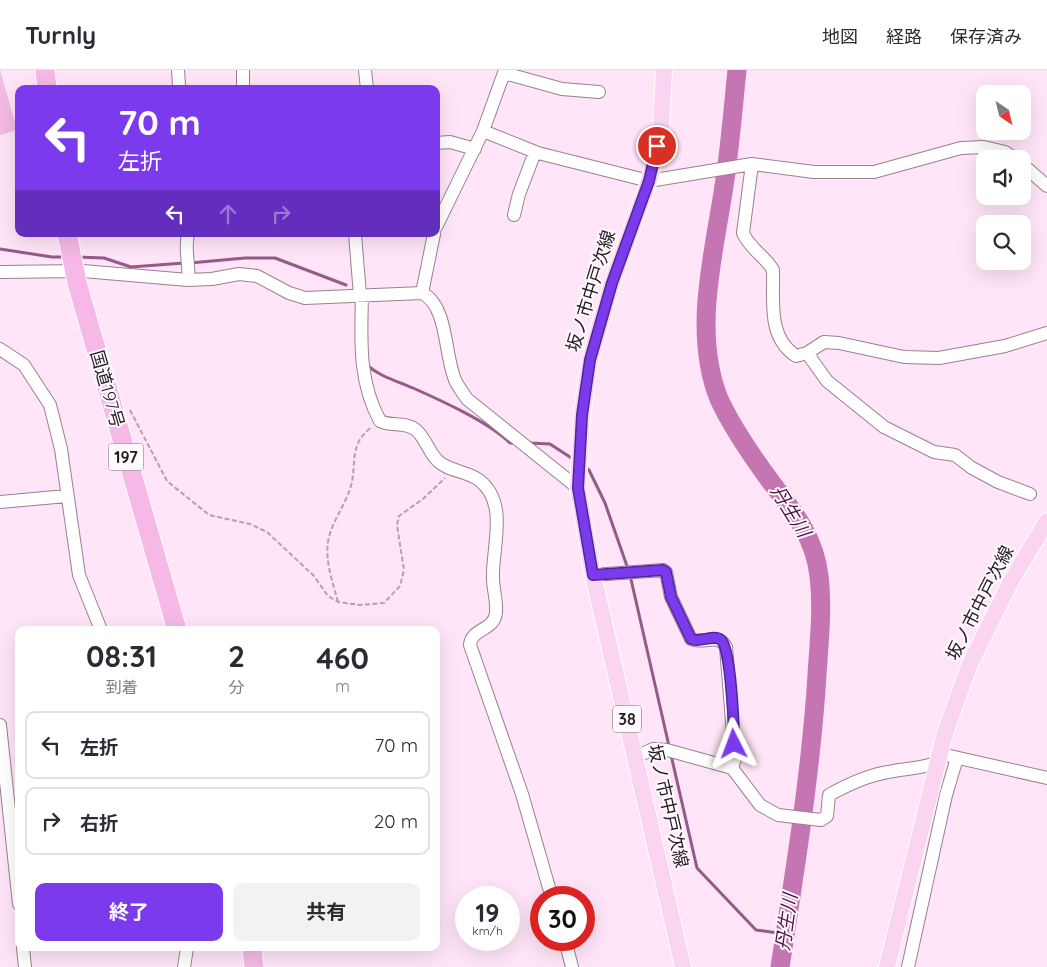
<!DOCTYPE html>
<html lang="ja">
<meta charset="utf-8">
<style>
:root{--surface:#fff;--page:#f2f2f3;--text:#2b2b33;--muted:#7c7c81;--line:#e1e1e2;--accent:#7c3aed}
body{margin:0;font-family:Quicksand,"Noto Sans JP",sans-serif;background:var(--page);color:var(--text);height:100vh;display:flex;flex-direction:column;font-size:19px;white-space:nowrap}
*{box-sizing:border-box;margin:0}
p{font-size:16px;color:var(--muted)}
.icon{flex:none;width:28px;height:28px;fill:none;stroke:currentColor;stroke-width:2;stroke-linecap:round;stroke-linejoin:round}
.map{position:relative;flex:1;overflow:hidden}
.drawer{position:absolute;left:15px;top:556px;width:425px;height:325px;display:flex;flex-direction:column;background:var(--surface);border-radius:10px;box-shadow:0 5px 20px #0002}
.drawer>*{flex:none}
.hud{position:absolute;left:15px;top:15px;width:425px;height:152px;border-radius:10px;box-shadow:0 5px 20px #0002;background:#7c3aed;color:#fff;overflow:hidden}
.needle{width:32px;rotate:145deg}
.buttons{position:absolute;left:976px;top:15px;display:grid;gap:10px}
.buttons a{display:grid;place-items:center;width:55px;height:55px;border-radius:10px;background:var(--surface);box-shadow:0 5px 20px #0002;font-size:25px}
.speed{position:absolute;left:455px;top:816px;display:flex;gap:10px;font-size:25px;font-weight:700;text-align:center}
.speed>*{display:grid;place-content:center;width:65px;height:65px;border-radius:50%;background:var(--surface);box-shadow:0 5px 20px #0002;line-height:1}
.speed small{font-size:12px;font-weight:400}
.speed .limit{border:8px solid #d22;background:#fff;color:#111}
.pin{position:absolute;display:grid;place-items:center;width:42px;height:42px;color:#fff;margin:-21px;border:2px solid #fff;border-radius:50%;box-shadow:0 1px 5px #0007}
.me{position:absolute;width:55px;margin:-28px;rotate:357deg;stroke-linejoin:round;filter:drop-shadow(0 0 4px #0008)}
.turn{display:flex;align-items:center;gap:18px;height:105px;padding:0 20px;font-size:22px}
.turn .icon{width:65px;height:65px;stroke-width:2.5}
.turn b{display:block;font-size:35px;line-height:42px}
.lanes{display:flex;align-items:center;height:48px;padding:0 20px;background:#0003;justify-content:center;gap:25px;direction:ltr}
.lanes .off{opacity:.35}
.eta{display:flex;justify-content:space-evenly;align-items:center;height:85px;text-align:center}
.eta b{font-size:30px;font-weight:700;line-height:35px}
.button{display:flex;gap:10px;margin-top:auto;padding:10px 20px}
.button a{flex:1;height:58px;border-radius:10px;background:var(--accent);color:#fff;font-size:20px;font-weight:700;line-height:58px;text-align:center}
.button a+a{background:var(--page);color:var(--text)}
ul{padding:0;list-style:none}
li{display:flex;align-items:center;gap:15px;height:68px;margin:0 10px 8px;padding:0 10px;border:2px solid var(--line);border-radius:10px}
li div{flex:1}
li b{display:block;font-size:19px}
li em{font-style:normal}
header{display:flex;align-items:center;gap:30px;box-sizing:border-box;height:70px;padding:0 25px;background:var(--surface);border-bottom:1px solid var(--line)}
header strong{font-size:24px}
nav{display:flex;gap:28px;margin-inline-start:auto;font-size:18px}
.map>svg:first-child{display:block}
.green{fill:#f3bae4}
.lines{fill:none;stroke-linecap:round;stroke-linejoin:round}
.stream{stroke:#955a87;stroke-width:3}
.river{stroke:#c575b2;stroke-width:19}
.minor-casing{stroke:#978091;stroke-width:14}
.major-casing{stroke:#fff;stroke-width:18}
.highway-casing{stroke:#fff;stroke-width:21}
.path{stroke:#b4a0ae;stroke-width:2;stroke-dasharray:5 2.5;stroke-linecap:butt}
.minor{stroke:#fff;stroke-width:12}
.major{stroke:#fad4f0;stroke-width:16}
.highway{stroke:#f6b8e6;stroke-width:19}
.highway-bridge-casing{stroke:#fff;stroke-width:21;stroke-linecap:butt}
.highway-bridge{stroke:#f6b8e6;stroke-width:19}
.route-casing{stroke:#51269a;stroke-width:12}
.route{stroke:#7c3aed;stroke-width:9}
.labels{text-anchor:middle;stroke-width:4;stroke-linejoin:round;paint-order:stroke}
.shield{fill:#fef9fd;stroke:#655e64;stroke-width:1}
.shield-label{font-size:16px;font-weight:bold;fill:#241b22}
.street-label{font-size:18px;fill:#241b22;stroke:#fef9fd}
.water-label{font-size:19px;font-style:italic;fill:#59114d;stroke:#fef9fd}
</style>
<header>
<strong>Turnly</strong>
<nav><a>地図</a><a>経路</a><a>保存済み</a></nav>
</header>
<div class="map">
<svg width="1047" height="897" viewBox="0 0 1047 897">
<rect width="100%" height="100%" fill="#ffe5f7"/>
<path class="green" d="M0 0 17 60 0 65Z"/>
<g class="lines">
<path class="stream" d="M0 179 52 187H66
M77 187 104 188 131 197 184 193
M190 193 245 188H275L346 215
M368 296C381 307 397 311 413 318 440 330 489 352 510 373H516
M529 373 550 374 573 389
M585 397 589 400 605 433 628 499
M630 505 669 676
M671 685 697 798 756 860 785 864"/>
<path class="river" d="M737 0C733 39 730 78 724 116 714 184 692 262 719 329 731 355 754 389 771 412 794 442 815 468 819 506 823 539 819 572 817 605 811 702 795 800 780 897"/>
<defs>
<path id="minor" d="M178 0 179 15
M365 0 367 19
M504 3 562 19 599 22
M243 19V0
M483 61 538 83 649 111 752 94 814 102H874L961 78 984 77 1005 82 1015 89
M436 73 450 72 475 79
M752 94 743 163C749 178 765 186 773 200 774 231 767 267 796 286L807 283 824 272 839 273 904 287 939 288 1005 276 1047 263
M1022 94 1047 116
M514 145 519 124 535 82
M436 157 483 61 505 0
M188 164C184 180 190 194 188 210
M355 164 360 225
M0 202 83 201 188 210 212 209 239 204 257 206 289 223 305 228 422 223C449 236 444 288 456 312 459 318 464 324 467 329L578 418
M422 223 434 164
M362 225C361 269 358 311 380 351 391 357 405 351 416 360 425 367 429 383 438 391 448 401 467 401 479 410 509 433 492 476 493 508 493 519 497 531 496 542 495 561 471 558 470 575L522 724 552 828
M0 279 24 295 50 335 61 379 79 505 101 560
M807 283 827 311 884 357 934 382 955 385 972 398 998 412 1030 424
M0 432 67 426
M593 505 663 500 666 502 671 527 691 569C704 575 718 562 726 577L735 689 732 698
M0 655 19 834
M950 686 1047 708
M636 687 653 679 667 680 732 698 760 735 778 745 821 750 827 746 829 725C847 715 869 705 888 702 906 698 921 699 938 692
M565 870 572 897
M23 878 25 897
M184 897 187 878
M908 897 946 725 957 688"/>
<path id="major" d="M664 0 661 58 649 111 612 213 590 290 582 345 578 418 593 505 683 897
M887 897 945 663 970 594 1011 511 1047 451"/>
<path id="highway" d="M45 0 47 19
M67 164 70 178
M77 213 177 560
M252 878 254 897"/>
</defs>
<use href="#minor" class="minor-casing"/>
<use href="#major" class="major-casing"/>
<use href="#highway" class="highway-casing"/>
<path class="path" d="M130 340 167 411 209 445 250 454 267 462 314 506 328 526 338 532 360 535 384 533 400 516 404 500 397 455 399 446 423 429 445 408
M338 532C333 513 325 492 328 472 331 453 344 437 350 419 358 395 347 375 372 357"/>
<use href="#minor" class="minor"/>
<use href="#major" class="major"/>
<use href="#highway" class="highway"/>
<defs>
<path id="highway-bridge" d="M70 178 77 213"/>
</defs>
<use href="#highway-bridge" class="highway-bridge-casing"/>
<use href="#highway-bridge" class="highway-bridge"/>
</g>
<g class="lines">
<defs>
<path id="route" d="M657 76 649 111 612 213 590 290 582 345 578 418 593 505 663 500 666 502 671 527 691 569C700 573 714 564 721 570 731 577 734 658 734 674"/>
</defs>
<use href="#route" class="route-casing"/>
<use href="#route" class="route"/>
</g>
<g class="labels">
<g class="shield">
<rect x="108.5" y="373.5" width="35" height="27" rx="4"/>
<rect x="613" y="635.5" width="28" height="27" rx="4"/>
</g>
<g class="shield-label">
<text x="126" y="393">197</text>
<text x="627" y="655">38</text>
</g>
<g class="street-label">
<text transform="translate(591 221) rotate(-73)" y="6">坂ノ市中戸次線</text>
<text transform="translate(107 319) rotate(74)" y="6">国道197号</text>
<text transform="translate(980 533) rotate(-63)" y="6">坂ノ市中戸次線</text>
<text transform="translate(668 736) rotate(77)" y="6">坂ノ市中戸次線</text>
</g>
<g class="water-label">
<text transform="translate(791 441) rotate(58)" y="7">丹生川</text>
<text transform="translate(786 852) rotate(-82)" y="7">丹生川</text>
</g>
</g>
</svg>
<div class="buttons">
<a><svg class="needle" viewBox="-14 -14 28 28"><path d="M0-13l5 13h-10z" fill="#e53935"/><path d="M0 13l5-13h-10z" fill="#7c7c81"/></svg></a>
<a><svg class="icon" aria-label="sound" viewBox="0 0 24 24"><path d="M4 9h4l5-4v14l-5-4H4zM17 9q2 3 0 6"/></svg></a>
<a><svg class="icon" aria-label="search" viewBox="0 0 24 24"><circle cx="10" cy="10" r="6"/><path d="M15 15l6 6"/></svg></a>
</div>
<div class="speed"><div>19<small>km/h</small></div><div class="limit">30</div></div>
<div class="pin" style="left:657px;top:76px;background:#d93025"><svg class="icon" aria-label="arrive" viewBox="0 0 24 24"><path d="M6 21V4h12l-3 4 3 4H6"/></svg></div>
<svg class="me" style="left:734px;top:674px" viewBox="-20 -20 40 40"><path d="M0-17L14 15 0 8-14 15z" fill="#7c3aed" stroke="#fff" stroke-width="4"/></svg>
<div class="hud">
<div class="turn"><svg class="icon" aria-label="left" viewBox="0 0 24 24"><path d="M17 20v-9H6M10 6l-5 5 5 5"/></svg><div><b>70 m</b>左折</div></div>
<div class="lanes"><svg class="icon" aria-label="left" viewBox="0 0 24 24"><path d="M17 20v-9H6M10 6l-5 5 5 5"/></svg><svg class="icon off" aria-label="ahead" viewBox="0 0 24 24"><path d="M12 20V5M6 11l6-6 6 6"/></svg><svg class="icon off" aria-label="right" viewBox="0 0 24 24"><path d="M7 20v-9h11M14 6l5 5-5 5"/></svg></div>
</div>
<section class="drawer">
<div class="eta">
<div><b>08:31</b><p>到着</p></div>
<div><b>2</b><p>分</p></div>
<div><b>460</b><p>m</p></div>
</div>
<ul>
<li><svg class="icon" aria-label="left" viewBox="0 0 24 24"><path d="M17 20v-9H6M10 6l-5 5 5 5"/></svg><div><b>左折</b></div><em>70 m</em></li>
<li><svg class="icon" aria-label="right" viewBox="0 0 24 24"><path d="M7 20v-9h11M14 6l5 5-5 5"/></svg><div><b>右折</b></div><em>20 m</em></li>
</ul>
<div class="button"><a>終了</a><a>共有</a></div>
</section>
</div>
